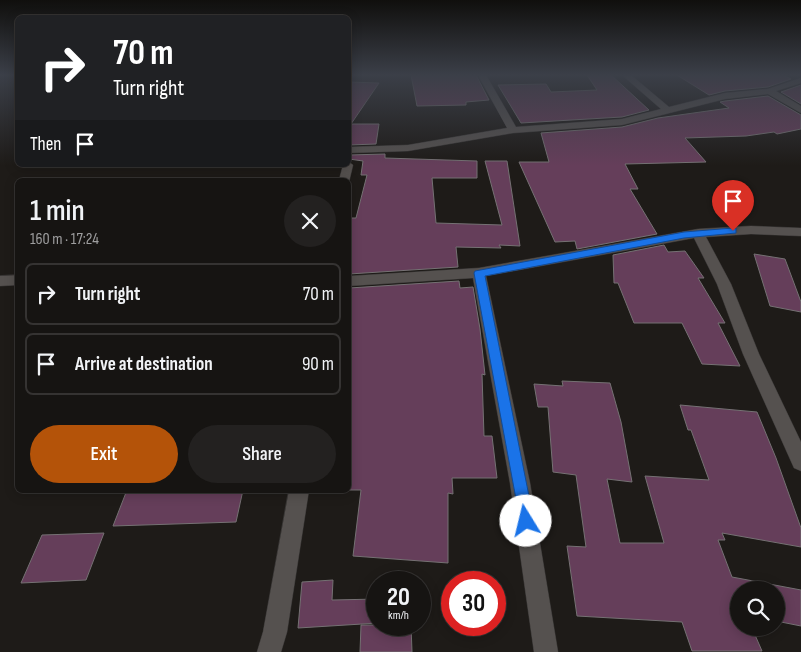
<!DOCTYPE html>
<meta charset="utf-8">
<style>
:root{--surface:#161412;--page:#232120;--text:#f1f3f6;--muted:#9e9e9f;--line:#353332;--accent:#b45309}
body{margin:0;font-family:"Sofia Sans Condensed",sans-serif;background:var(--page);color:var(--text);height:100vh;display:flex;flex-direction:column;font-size:19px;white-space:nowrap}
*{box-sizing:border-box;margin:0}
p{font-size:16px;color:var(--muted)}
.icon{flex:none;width:28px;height:28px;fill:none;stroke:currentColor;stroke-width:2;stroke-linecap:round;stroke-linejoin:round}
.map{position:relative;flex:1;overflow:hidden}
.details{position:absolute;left:15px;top:178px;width:336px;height:315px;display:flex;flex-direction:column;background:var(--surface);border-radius:8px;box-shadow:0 2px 12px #0003,0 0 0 1px var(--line)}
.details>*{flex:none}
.banner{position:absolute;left:15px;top:15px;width:336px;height:152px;border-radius:8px;box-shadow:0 2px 12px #0003,0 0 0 1px var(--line);background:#202124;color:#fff;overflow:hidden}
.tools{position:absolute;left:730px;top:581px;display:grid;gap:10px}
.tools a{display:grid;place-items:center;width:55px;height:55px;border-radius:50%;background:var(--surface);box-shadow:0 2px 12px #0003,0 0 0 1px var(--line);font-size:25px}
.speed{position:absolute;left:366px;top:571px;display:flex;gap:10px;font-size:25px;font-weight:700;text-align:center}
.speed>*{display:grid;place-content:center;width:65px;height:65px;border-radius:50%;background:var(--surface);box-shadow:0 2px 12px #0003,0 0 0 1px var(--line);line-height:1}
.speed small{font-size:12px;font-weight:400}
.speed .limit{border:8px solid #d22;background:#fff;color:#111}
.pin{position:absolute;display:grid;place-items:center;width:42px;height:42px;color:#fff;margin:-51px -21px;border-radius:50% 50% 50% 0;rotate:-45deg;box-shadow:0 0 5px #0007}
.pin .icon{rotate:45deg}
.me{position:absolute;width:55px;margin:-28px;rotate:351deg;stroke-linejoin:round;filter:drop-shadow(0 0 4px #0008)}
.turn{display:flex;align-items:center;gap:18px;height:105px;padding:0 15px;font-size:22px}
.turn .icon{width:65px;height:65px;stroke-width:2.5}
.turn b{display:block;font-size:35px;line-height:42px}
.then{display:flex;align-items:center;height:48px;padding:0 15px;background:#0003;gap:10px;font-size:19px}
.round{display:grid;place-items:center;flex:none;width:52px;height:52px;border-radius:26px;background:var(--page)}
.headline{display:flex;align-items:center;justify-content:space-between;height:85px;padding:0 15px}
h1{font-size:30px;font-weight:600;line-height:38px}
.primary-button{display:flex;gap:10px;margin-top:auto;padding:10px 15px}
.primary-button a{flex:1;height:58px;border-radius:30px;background:var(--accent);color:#fff;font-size:20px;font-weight:600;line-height:58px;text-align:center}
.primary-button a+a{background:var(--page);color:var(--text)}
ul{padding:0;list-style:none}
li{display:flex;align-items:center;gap:15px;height:62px;margin:0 10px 8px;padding:0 5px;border:2px solid var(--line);border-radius:8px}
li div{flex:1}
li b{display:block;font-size:19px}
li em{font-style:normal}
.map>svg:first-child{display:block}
.building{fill:#653e5a;stroke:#757173}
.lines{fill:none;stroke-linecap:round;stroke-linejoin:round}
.minor-casing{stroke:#373534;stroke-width:1}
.minor{fill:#55514f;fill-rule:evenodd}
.route{fill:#1a73e8;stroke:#114b97}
</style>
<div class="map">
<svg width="801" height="652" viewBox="0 0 801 652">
<rect width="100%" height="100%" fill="#1e1b18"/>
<path class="building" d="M411 75H476L489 100 466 102V105L417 106Z
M587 75H611L649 110 622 117 521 123 498 85 546 84 551 92 597 90Z
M677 75H783L791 79 768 87 725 91 709 95Z
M349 82 379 83 351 124H379L376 144 349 145Z
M801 85V104L781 92Z
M768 96 801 115V129L777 134 774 132 746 136 685 138 706 162 625 164 638 189H630L657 234 577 249 575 241 555 242 519 162H549L541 133 622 127 658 118 729 108 720 102 725 101Z
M385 154V158L477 161V178H432L436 223 502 225 485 161H507L520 246 499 245 501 248 456 247 458 267 349 274V218H356L367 175H361L363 161 349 159V155Z
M664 245 668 252 685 251 704 278H698L725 323H718L740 366 702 364 682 323H634L618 283H614L613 255Z
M754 254 785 259 801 302V312L770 306Z
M459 281 460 288 473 287 480 329 485 375 482 374 484 436H492L497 478H452L453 494 448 493V563L353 556 361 490H349V288Z
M562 381 610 383 621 422 632 482 607 479 620 543H664L645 476 709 480 691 430H688L680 405 757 412 776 458 801 528V547L722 533 725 540H718L732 577 801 590V626L776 621V590H739V628H752L762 651H692L682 622 577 616 567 546 586 547 576 475 553 472 548 407H538L534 384 563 386Z
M127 490H243L236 522 113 526Z
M104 533 86 580 21 583 42 535Z
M333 580 332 600 378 599V623L298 628 302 582Z
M361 625H411L412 652H360Z"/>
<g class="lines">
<defs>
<path id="minor" d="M478 75H486L516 127 622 119 661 109 622 75H631L669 107 725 93 768 89 801 78V83L776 91 801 106V113L768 94 725 99 622 125 513 133 408 151 349 153V147L408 145 507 128Z
M349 162 353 165 349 182V180H339L343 165H349Z
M751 226 801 228V236L751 234 706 237 731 284 759 354 801 442V471L794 468 743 354 717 284 694 238 486 276 530 483 558 652H534L510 483 473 278 349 286V276L479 268 698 229Z
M18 275V285L0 286V276Z
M289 490H309L287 632 281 652H257L263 632Z"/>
</defs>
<use href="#minor" class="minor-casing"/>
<use href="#minor" class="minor"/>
</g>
<linearGradient id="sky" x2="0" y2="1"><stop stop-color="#100f0d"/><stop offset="0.45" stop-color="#3b3f48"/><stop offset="1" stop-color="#3b3f48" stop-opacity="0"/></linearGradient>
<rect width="801" height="166" fill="url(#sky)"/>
<path class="route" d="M733 228H736V233L684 238 485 276 534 521 531 526 526 528 521 526 474 273 475 271 684 232Z"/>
</svg>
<div class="tools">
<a><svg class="icon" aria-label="search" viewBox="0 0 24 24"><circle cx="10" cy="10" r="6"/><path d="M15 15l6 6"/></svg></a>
</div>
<div class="speed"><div>20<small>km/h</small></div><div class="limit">30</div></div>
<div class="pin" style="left:733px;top:231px;background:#d93025"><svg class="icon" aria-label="arrive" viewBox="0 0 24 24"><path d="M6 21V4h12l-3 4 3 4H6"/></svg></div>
<svg class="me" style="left:526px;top:521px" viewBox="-20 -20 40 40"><circle r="19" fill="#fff"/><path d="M0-13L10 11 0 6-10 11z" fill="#1a73e8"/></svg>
<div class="banner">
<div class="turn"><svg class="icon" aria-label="right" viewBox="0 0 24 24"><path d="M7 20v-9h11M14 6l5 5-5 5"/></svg><div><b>70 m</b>Turn right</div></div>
<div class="then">Then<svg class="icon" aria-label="arrive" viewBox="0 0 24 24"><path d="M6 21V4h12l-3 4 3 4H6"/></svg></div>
</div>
<section class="details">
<div class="headline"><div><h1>1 min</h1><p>160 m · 17:24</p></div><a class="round"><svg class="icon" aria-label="close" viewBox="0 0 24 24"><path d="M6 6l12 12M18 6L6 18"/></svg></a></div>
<ul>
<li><svg class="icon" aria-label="right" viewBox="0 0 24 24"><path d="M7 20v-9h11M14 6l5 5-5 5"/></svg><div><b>Turn right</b></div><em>70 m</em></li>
<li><svg class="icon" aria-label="arrive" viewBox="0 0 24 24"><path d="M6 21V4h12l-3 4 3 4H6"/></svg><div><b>Arrive at destination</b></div><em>90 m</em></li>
</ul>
<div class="primary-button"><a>Exit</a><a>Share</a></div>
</section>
</div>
